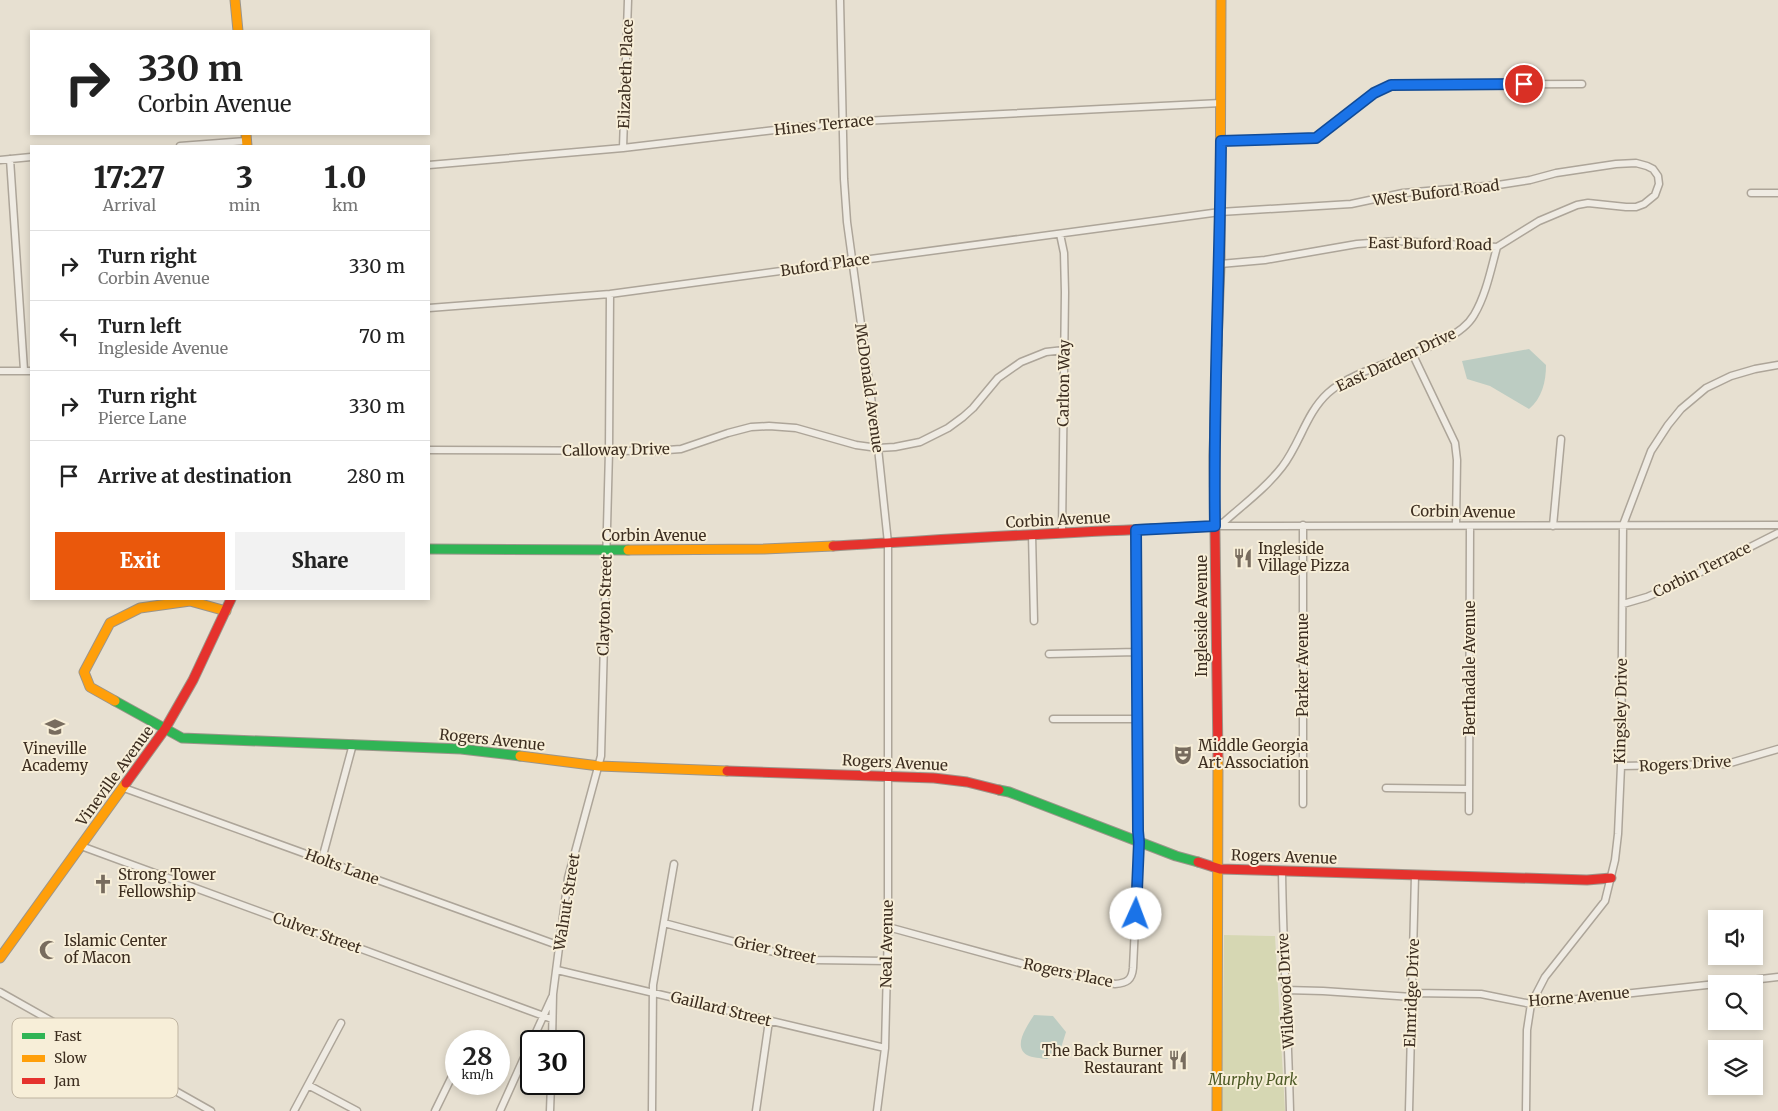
<!DOCTYPE html>
<style>
:root{--surface:#fff;--page:#f2f2f2;--text:#222;--muted:#767676;--line:#e0e0e0;--accent:#ea580c}
body{margin:0;font-family:Merriweather,serif;background:var(--page);color:var(--text);height:100vh;display:flex;flex-direction:column;font-size:19px;white-space:nowrap}
*{box-sizing:border-box;margin:0}
p{font-size:16px;color:var(--muted)}
.icon{flex:none;width:28px;height:28px;fill:none;stroke:currentColor;stroke-width:2;stroke-linecap:round;stroke-linejoin:round}
.map{position:relative;flex:1;overflow:hidden}
.sheet{position:absolute;left:30px;top:145px;width:400px;height:455px;display:flex;flex-direction:column;background:var(--surface);border-radius:0px;box-shadow:0 2px 8px #0003}
.sheet>*{flex:none}
.hud{position:absolute;left:30px;top:30px;width:400px;height:105px;border-radius:0px;box-shadow:0 2px 8px #0003;background:#fff;color:var(--text);overflow:hidden}
.tools{position:absolute;left:1708px;top:910px;display:grid;gap:10px}
.tools a{display:grid;place-items:center;width:55px;height:55px;border-radius:0px;background:var(--surface);box-shadow:0 2px 8px #0003;font-size:25px}
.speed{position:absolute;left:445px;top:1030px;display:flex;gap:10px;font-size:25px;font-weight:700;text-align:center}
.speed>*{display:grid;place-content:center;width:65px;height:65px;border-radius:50%;background:var(--surface);box-shadow:0 2px 8px #0003;line-height:1}
.speed small{font-size:12px;font-weight:400}
.speed .limit{border:2px solid #111;border-radius:8px;background:#fff;color:#111}
.pin{position:absolute;display:grid;place-items:center;width:42px;height:42px;color:#fff;margin:-21px;border:2px solid #fff;border-radius:50%;box-shadow:0 1px 5px #0007}
.me{position:absolute;width:55px;margin:-28px;rotate:2deg;stroke-linejoin:round;filter:drop-shadow(0 0 4px #0008)}
.turn{display:flex;align-items:center;gap:18px;height:105px;padding:0 25px;font-size:22px}
.turn .icon{width:65px;height:65px;stroke-width:2.5}
.turn b{display:block;font-size:35px;line-height:42px}
.eta{display:flex;justify-content:space-evenly;align-items:center;height:85px;text-align:center}
.eta b{font-size:30px;font-weight:800;line-height:35px}
.cta{display:flex;gap:10px;margin-top:auto;padding:10px 25px}
.cta a{flex:1;height:58px;border-radius:0px;background:var(--accent);color:#fff;font-size:20px;font-weight:800;line-height:58px;text-align:center}
.cta a+a{background:var(--page);color:var(--text)}
ul{padding:0;list-style:none}
li{display:flex;align-items:center;gap:15px;height:70px;padding:0 25px;border-top:1px solid var(--line)}
li div{flex:1}
li b{display:block;font-size:19px}
li em{font-style:normal}
.map>svg:first-child{display:block}
.green{fill:#d6d7b3}
.water{fill:#bcccc2}
.lines{fill:none;stroke-linecap:round;stroke-linejoin:round}
.street-casing{stroke:#ada599;stroke-width:9}
.fast-casing{stroke:#9c958a;stroke-width:11}
.slow-casing{stroke:#9c958a;stroke-width:11}
.jam-casing{stroke:#9c958a;stroke-width:11}
.street{stroke:#efebe3;stroke-width:6}
.fast{stroke:#30b455;stroke-width:9}
.slow{stroke:#ff9f0a;stroke-width:9}
.jam{stroke:#e5322d;stroke-width:9}
.route-casing{stroke:#114b97;stroke-width:12}
.route{stroke:#1a73e8;stroke-width:9}
.labels{text-anchor:middle;stroke-width:4;stroke-linejoin:round;paint-order:stroke}
.street-label{font-size:15px;fill:#3d2e20;stroke:#f7eed8}
.poi-label{font-size:15px;fill:#3d2e20;stroke:#f7eed8;text-anchor:start}
.park-label{font-size:15px;font-style:italic;fill:#4d5a26;stroke:#f7eed8}
.key{fill:#f7eed8;stroke:#bfb4a1;stroke-width:1}
.key-label{font-size:14px;fill:#3d2e20}
</style>
<div class="map">
<svg width="1778" height="1111" viewBox="0 0 1778 1111">
<rect width="100%" height="100%" fill="#e7e0d1"/>
<path class="green" d="M1224 935 1275 936 1285 1111H1222Z"/>
<path class="water" d="M1529 349 1546 365C1546 382 1542 398 1529 409L1490 386 1467 379 1462 361Z
M1034 1015 1053 1016 1066 1032 1060 1051 1047 1059C1041 1058 1032 1058 1027 1055 1012 1046 1028 1025 1034 1015Z"/>
<g class="lines">
<defs>
<path id="street" d="M840 0 844 179 847 222 878 448 888 543V927L885 1048 877 1111
M1221 141 1315 138 1374 93 1391 85 1582 84
M180 146 246 141
M623 148 628 0
M10 159 24 370
M0 160 31 157
M429 165 623 148 843 122 1221 103
M1751 193H1778
M1060 234 1064 253 1065 292 1062 532
M429 308 610 294 1220 212 1351 204 1403 193 1498 185 1530 180 1556 173 1616 164 1636 163 1647 166 1653 169 1658 176 1659 184 1655 195 1644 204 1636 207H1626L1588 203 1577 205 1539 221 1497 247 1396 241 1357 244 1265 260 1220 264
M1412 353 1455 443 1457 460 1456 525
M0 371H31
M429 450 654 451 681 449 728 433 751 427 769 426 796 428 856 445 878 448 895 447 920 442 948 428 963 417 973 408 998 378 1021 362 1046 352 1064 350
M1219 524 1224 522C1244 504 1266 488 1282 467 1300 444 1306 413 1328 393 1363 361 1453 352 1474 315 1486 295 1491 269 1497 247
M1215 526 1778 525
M1553 526 1561 439
M1032 534 1034 621
M1623 604 1647 597 1685 580 1778 533
M1049 654 1137 652
M1053 719H1138
M1621 766 1727 764 1778 749
M124 788 560 946
M1386 788 1469 789
M1303 804V525
M1469 811 1470 526
M81 846 552 1019
M322 859 353 744
M1282 871C1283 951 1288 1031 1290 1111
M664 923 765 950 815 960 887 961
M888 927 1049 971 1115 984C1127 983 1132 980 1133 968L1139 842 1138 831 1136 530
M557 970 885 1048
M1717 984 1778 977
M1285 990 1323 991 1412 997
M0 992 211 1111
M1412 993 1481 994 1531 1004 1716 984
M532 1041 552 997
M552 1041 553 994 568 878 601 756 609 451 610 294
M308 1085 357 1111
M294 1111 341 1023
M435 1111 456 1068
M500 1111 531 1042
M550 1111 551 1084
M652 1111 653 985 674 864
M756 1111 769 1021
M1409 1111 1415 875
M1526 1111 1527 1030 1531 1004 1545 977 1605 901 1615 860 1618 834 1621 766 1623 525 1651 451 1668 425 1681 409 1706 388 1731 376 1755 369 1778 365"/>
<path id="fast" d="M429 549 628 550
M115 701 182 738 461 749 520 756
M999 790 1009 792 1176 856 1198 862"/>
<path id="slow" d="M235 0 238 31
M246 134 247 146
M1217 345 1220 264 1221 0
M1151 529 1215 526
M628 550 764 549 833 546
M115 701 90 687 84 672 110 623 140 608 190 601 226 611
M520 756 599 766 727 771
M0 958 126 783
M1217 1111 1218 758"/>
<path id="jam" d="M1217 345 1214 456 1218 758
M833 546C939 540 1045 533 1151 529
M727 771 934 778 967 782 999 790
M126 783 165 729 193 680 231 599
M1198 862 1220 869 1587 880 1611 878"/>
</defs>
<use href="#street" class="street-casing"/>
<use href="#fast" class="fast-casing"/>
<use href="#slow" class="slow-casing"/>
<use href="#jam" class="jam-casing"/>
<use href="#street" class="street"/>
<use href="#fast" class="fast"/>
<use href="#slow" class="slow"/>
<use href="#jam" class="jam"/>
</g>
<g class="lines">
<defs>
<path id="route" d="M1136 914 1139 842 1138 831 1136 530 1215 526C1213 398 1220 269 1221 141L1316 138 1374 93 1391 85 1524 84"/>
</defs>
<use href="#route" class="route-casing"/>
<use href="#route" class="route"/>
</g>
<defs>
<symbol id="restaurant-bare" viewBox="-9 -9 18 18"><path d="M-5-6h1v4h1v-4h1v4h1v-4h1v5L-1.5 .5V6h-2V.5L-5-1ZM5-6V6H3V1.5H1.5Q1.5-4 5-6Z" fill="#786c5e" stroke="#f7eed8" stroke-width="2.5" paint-order="stroke"/></symbol>
<symbol id="school-bare" viewBox="-9 -9 18 18"><path d="M0-5L7-2L0 1L-7-2ZM-4 1L0 2.5L4 1V4Q0 6-4 4Z" fill="#786c5e" stroke="#f7eed8" stroke-width="2.5" paint-order="stroke"/></symbol>
<symbol id="theatre-bare" viewBox="-9 -9 18 18"><path d="M-5-5.5Q0-4 5-5.5V0Q5 5 0 6Q-5 5-5 0ZM-3.3-2.5H-1v1.5H-3.3ZM1-2.5H3.3v1.5H1ZM-2.8 1Q0 5.5 2.8 1Z" fill="#786c5e" stroke="#f7eed8" stroke-width="2.5" paint-order="stroke"/></symbol>
<symbol id="church-bare" viewBox="-9 -9 18 18"><path d="M-1.2-6h2.4v3.5h3.3v2.4h-3.3V6h-2.4V-.1h-3.3v-2.4h3.3Z" fill="#786c5e" stroke="#f7eed8" stroke-width="2.5" paint-order="stroke"/></symbol>
<symbol id="mosque-bare" viewBox="-9 -9 18 18"><path d="M3.5-4.9A6 6 0 1 0 3.5 4.9A5 5 0 1 1 3.5-4.9Z" fill="#786c5e" stroke="#f7eed8" stroke-width="2.5" paint-order="stroke"/></symbol>
</defs>
<g fill-rule="evenodd">
<use href="#restaurant-bare" x="1229" y="544" width="28" height="28"/>
<use href="#school-bare" x="41" y="713" width="28" height="28"/>
<use href="#theatre-bare" x="1169" y="741" width="28" height="28"/>
<use href="#church-bare" x="89" y="870" width="28" height="28"/>
<use href="#mosque-bare" x="35" y="936" width="28" height="28"/>
<use href="#restaurant-bare" x="1164" y="1046" width="28" height="28"/>
</g>
<g class="labels">
<g class="street-label">
<text transform="translate(626 74) rotate(-88)" y="5">Elizabeth Place</text>
<text transform="translate(824 125) rotate(-6)" y="5">Hines Terrace</text>
<text transform="translate(1436 193) rotate(-7)" y="5">West Buford Road</text>
<text transform="translate(1430 244) rotate(1)" y="5">East Buford Road</text>
<text transform="translate(825 265) rotate(-8)" y="5">Buford Place</text>
<text transform="translate(1396 360) rotate(-25)" y="5">East Darden Drive</text>
<text transform="translate(1064 383) rotate(-89)" y="5">Carlton Way</text>
<text transform="translate(869 388) rotate(82)" y="5">McDonald Avenue</text>
<text transform="translate(616 450) rotate(-1)" y="5">Calloway Drive</text>
<text transform="translate(1463 512) rotate(1)" y="5">Corbin Avenue</text>
<text transform="translate(1058 520) rotate(-3)" y="5">Corbin Avenue</text>
<text x="654" y="541">Corbin Avenue</text>
<text transform="translate(1702 570) rotate(-26)" y="5">Corbin Terrace</text>
<text transform="translate(605 605) rotate(-88)" y="5">Clayton Street</text>
<text transform="translate(1202 616) rotate(-90)" y="5">Ingleside Avenue</text>
<text transform="translate(1303 665) rotate(-90)" y="5">Parker Avenue</text>
<text transform="translate(1470 668) rotate(-90)" y="5">Berthadale Avenue</text>
<text transform="translate(1621 711) rotate(-89)" y="5">Kingsley Drive</text>
<text transform="translate(492 740) rotate(6)" y="5">Rogers Avenue</text>
<text transform="translate(895 763) rotate(3)" y="5">Rogers Avenue</text>
<text transform="translate(1685 764) rotate(-3)" y="5">Rogers Drive</text>
<text transform="translate(115 776) rotate(-54)" y="5">Vineville Avenue</text>
<text transform="translate(1284 857) rotate(2)" y="5">Rogers Avenue</text>
<text transform="translate(342 867) rotate(20)" y="5">Holts Lane</text>
<text transform="translate(567 902) rotate(-81)" y="5">Walnut Street</text>
<text transform="translate(317 933) rotate(20)" y="5">Culver Street</text>
<text transform="translate(887 944) rotate(-89)" y="5">Neal Avenue</text>
<text transform="translate(775 950) rotate(12)" y="5">Grier Street</text>
<text transform="translate(1068 973) rotate(12)" y="5">Rogers Place</text>
<text transform="translate(1286 991) rotate(-93)" y="5">Wildwood Drive</text>
<text transform="translate(1412 993) rotate(-88)" y="5">Elmridge Drive</text>
<text transform="translate(1579 997) rotate(-5)" y="5">Horne Avenue</text>
<text transform="translate(721 1009) rotate(14)" y="5">Gaillard Street</text>
</g>
<g class="poi-label">
<text x="1258" y="554">Ingleside<tspan x="1258" dy="17">Village Pizza</tspan></text>
<text x="1198" y="751">Middle Georgia<tspan x="1198" dy="17">Art Association</tspan></text>
<text x="55" y="754" text-anchor="middle">Vineville<tspan x="55" dy="17">Academy</tspan></text>
<text x="118" y="880">Strong Tower<tspan x="118" dy="17">Fellowship</tspan></text>
<text x="64" y="946">Islamic Center<tspan x="64" dy="17">of Macon</tspan></text>
<text x="1163" y="1056" text-anchor="end">The Back Burner<tspan x="1163" dy="17">Restaurant</tspan></text>
</g>
<g class="park-label">
<text x="1253" y="1085">Murphy Park</text>
</g>
</g>
<rect x="12" y="1018" width="166" height="80" rx="8" class="key"/>
<rect x="22" y="1033" width="23" height="6" fill="#30b455"/>
<rect x="22" y="1055" width="23" height="7" fill="#ff9f0a"/>
<rect x="22" y="1078" width="23" height="6" fill="#e5322d"/>
<g class="key-label">
<text x="54" y="1041">Fast</text>
<text x="54" y="1063">Slow</text>
<text x="54" y="1086">Jam</text>
</g>
</svg>
<div class="tools">
<a><svg class="icon" aria-label="sound" viewBox="0 0 24 24"><path d="M4 9h4l5-4v14l-5-4H4zM17 9q2 3 0 6"/></svg></a>
<a><svg class="icon" aria-label="search" viewBox="0 0 24 24"><circle cx="10" cy="10" r="6"/><path d="M15 15l6 6"/></svg></a>
<a><svg class="icon" aria-label="layers" viewBox="0 0 24 24"><path d="M12 4l9 5-9 5-9-5zM3 14l9 5 9-5"/></svg></a>
</div>
<div class="speed"><div>28<small>km/h</small></div><div class="limit">30</div></div>
<div class="pin" style="left:1524px;top:84px;background:#d93025"><svg class="icon" aria-label="arrive" viewBox="0 0 24 24"><path d="M6 21V4h12l-3 4 3 4H6"/></svg></div>
<svg class="me" style="left:1136px;top:914px" viewBox="-20 -20 40 40"><circle r="19" fill="#fff"/><path d="M0-13L10 11 0 6-10 11z" fill="#1a73e8"/></svg>
<div class="hud">
<div class="turn"><svg class="icon" aria-label="right" viewBox="0 0 24 24"><path d="M7 20v-9h11M14 6l5 5-5 5"/></svg><div><b>330 m</b>Corbin Avenue</div></div>
</div>
<section class="sheet">
<div class="eta">
<div><b>17:27</b><p>Arrival</p></div>
<div><b>3</b><p>min</p></div>
<div><b>1.0</b><p>km</p></div>
</div>
<ul>
<li><svg class="icon" aria-label="right" viewBox="0 0 24 24"><path d="M7 20v-9h11M14 6l5 5-5 5"/></svg><div><b>Turn right</b><p>Corbin Avenue</p></div><em>330 m</em></li>
<li><svg class="icon" aria-label="left" viewBox="0 0 24 24"><path d="M17 20v-9H6M10 6l-5 5 5 5"/></svg><div><b>Turn left</b><p>Ingleside Avenue</p></div><em>70 m</em></li>
<li><svg class="icon" aria-label="right" viewBox="0 0 24 24"><path d="M7 20v-9h11M14 6l5 5-5 5"/></svg><div><b>Turn right</b><p>Pierce Lane</p></div><em>330 m</em></li>
<li><svg class="icon" aria-label="arrive" viewBox="0 0 24 24"><path d="M6 21V4h12l-3 4 3 4H6"/></svg><div><b>Arrive at destination</b></div><em>280 m</em></li>
</ul>
<div class="cta"><a>Exit</a><a>Share</a></div>
</section>
</div>
